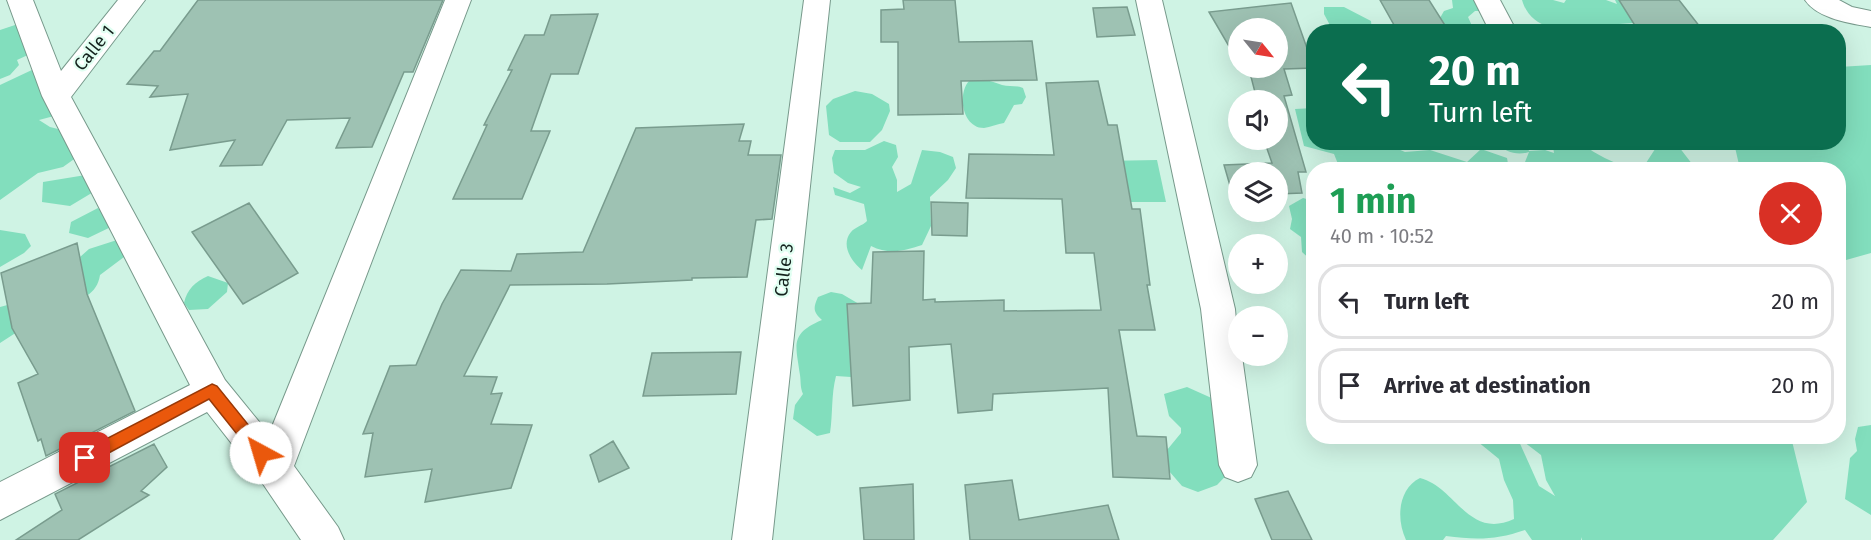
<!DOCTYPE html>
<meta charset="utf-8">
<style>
:root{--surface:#fff;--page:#f7f7f7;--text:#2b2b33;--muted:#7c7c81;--line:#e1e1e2}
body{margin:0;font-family:"Fira Sans",sans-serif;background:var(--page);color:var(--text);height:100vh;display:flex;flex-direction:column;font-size:22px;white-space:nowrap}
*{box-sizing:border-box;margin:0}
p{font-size:20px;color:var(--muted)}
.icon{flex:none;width:33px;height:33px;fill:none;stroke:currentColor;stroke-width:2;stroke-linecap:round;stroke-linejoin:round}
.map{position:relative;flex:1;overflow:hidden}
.drawer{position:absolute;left:1306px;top:162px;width:540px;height:282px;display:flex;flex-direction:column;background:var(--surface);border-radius:24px;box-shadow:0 6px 24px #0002}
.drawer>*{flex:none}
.top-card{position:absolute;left:1306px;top:24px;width:540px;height:126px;border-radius:24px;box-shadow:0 6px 24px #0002;background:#0b6e4f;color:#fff;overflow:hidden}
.needle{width:39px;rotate:120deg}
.buttons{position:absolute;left:1228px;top:18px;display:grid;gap:12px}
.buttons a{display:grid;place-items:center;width:60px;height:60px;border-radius:50%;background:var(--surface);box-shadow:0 6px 24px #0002;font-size:30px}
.pin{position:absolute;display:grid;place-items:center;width:51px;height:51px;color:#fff;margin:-26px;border-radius:12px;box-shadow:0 3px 9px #0006}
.me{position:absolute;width:66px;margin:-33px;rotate:321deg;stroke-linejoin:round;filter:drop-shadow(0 0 4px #0008)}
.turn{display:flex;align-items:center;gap:21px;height:126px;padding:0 24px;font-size:27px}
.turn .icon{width:78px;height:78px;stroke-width:2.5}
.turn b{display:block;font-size:42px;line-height:51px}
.round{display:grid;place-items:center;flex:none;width:63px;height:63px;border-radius:32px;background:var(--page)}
.headline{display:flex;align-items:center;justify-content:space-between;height:102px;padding:0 24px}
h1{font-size:36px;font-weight:700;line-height:45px;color:#1e9e55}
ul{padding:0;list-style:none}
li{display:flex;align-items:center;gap:18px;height:75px;margin:0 12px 9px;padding:0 12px;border:3px solid var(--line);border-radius:24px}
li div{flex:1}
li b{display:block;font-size:22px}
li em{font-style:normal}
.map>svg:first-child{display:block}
.green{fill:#82debd}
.building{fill:#9ec2b3;stroke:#799c8e;stroke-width:1.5}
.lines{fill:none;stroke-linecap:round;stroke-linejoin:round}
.minor-casing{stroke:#77998b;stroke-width:2}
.minor{fill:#fff;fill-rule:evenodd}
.route{fill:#ea580c;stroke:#983908;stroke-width:1.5}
.labels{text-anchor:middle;stroke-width:4.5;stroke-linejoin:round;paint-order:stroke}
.street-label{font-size:18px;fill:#14221d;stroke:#e1fff2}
</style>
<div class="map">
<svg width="1871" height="540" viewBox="0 0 1871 540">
<rect width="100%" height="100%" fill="#cff3e4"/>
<path class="green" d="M1452 0H1486L1485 11H1475L1468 17 1473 28 1478 31 1438 32 1444 24 1440 18 1444 11 1453 8Z
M1522 0H1553L1564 3 1566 0H1606L1617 4 1615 0H1660L1647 22 1605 25 1601 31C1573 31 1532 35 1522 0Z
M1324 7H1344L1371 21 1372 31H1333L1324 14Z
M36 18 30 54 17 60 19 65 10 75 0 79V30Z
M1871 65V253L1839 262V170L1740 169 1734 143 1839 142V67Z
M58 67 72 75 54 116 39 120 50 127 82 135 84 152 63 167 38 173 0 200V85L34 69Z
M972 78C985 79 990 81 1002 85 1009 87 1016 85 1023 88L1026 97 1022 104 1014 105 1004 123C998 124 990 127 984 128 961 128 956 90 972 78Z
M855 91 872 94 889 104 890 111 882 130 870 142H840L829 135 826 106 833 99Z
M1314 108V142L1384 143 1405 152 1430 150 1467 162 1481 149 1507 158 1509 169H1340L1334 154 1304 146 1295 109Z
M884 141 896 145 898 157 892 167 897 180V192L911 184 922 150 940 152 953 157 956 168 948 180 930 197 931 226 922 245C903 251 889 255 871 246L862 270C852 262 840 245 851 232 855 227 862 226 867 221L864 204 835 195 833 187 850 193 861 187 848 183 834 173 832 158 835 150H865Z
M1497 143H1526L1529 151 1545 150 1554 153 1553 146 1555 143H1582C1596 156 1613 161 1629 169H1527L1525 162 1529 152C1517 156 1505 152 1497 143Z
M1643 143H1664L1659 146 1679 147 1696 169H1645L1646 163 1657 146Z
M1157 160 1166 202H1067L1048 162Z
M104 172 100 188 70 206 42 202 43 182Z
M1303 198 1314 201V263L1302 252 1301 237 1290 229 1292 219 1289 206Z
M98 208 115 225 88 238 69 233 71 222Z
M0 230 25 234 31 246 24 253 0 267Z
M117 240 125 245 124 257 100 275C97 295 81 299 64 306L72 276 81 262 80 257 89 249Z
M208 276 228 283 227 292 208 309 189 310 184 303C187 289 195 282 208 276Z
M831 292 842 294 859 304 864 370 851 377 836 376C831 395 833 414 830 433L817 436 793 419 795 405 803 394C800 387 801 382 800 375 796 345 789 334 822 320 813 312 813 308 818 297Z
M15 303 31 323 0 343V307Z
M1187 387 1216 400 1238 463 1217 485 1198 492 1182 486 1169 471 1167 450 1181 433V428L1169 416 1164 394Z
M1871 425V515L1845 499 1850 458 1857 451 1855 439 1858 427Z
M1472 437H1517L1539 486 1555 496 1546 480 1541 455 1524 442 1520 437H1791L1807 502 1773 540H1582L1581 537V540H1532L1525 530C1496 540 1476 540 1446 536L1443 540H1406C1396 519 1398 489 1420 478 1456 487 1468 540 1514 519L1513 500 1504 480 1499 459Z"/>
<path class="building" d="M198 0H443L413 72H404L372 147 336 148 350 118 287 120 262 165 220 166 235 140 170 150 188 94 150 97 158 86 127 84 154 51H160Z
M903 0H955L959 42 1032 41 1037 80 961 81 963 114 898 115V42H881V10L904 9Z
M1380 0H1429L1448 30 1398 32Z
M1619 0H1679L1704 32H1639Z
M1291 3 1314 68 1284 69 1292 95 1284 96 1306 172H1298L1302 193 1278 194V172H1239V196H1233L1224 165 1272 163 1264 140H1278V100H1257L1249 69 1246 68H1278V28H1239V48H1230L1209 12Z
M1127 7 1135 35 1097 37 1093 8Z
M598 14 578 74H551L531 131H550L522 199H453L487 125H484L512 70H508L525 35H544L551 15Z
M1098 81 1108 125H1117L1132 209H1140L1150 285H1147L1155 330H1119L1137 436 1166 437 1170 479 1113 477 1108 388 993 394 992 410 958 413 951 344 909 347 910 400 853 406 847 304 871 303 873 252 924 251 923 300 935 299V302L1004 300V311L1101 310 1094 253H1066L1062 199 966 198 969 154 1054 155 1046 83Z
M744 124 739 141H751L748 155H781L772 219 756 220 747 277 692 278V280L607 284 510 285 464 376 497 377 491 394 502 393 491 424 532 425 511 488 425 502 432 469 365 477 373 433 363 434 390 366 416 365 442 304 461 270 511 271 517 254 583 252 636 128Z
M931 202 968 203 967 236 932 235Z
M249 203 298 273 243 304 192 232Z
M77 243 87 294 135 411 46 456 41 439 38 441 18 383 38 374 12 328 1 273Z
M741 352 736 394 643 396 652 353Z
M613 441 629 468 599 482 590 455Z
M154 444 167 467 141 491 149 495 78 540H16L62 510 55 494Z
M1012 480 1019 520 1108 505 1119 540H970L965 485Z
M913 484 914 540H864L860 488Z
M1288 491 1312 540H1272L1255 499Z"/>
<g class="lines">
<defs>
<path id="minor" d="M7 0H33L61 71 118 0H145L71 97 225 380 269 434 445 0H471L294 466 338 527 344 540H301L261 481 207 412 0 520V482L190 385 42 96Z
M804 0H830L772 540H732Z
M1136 0H1162L1235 309 1239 356H1242L1257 465 1251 477 1238 482 1225 477 1219 465 1201 309Z
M1474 0H1500L1517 32H1490Z
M1805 0H1839L1852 7 1871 11V27C1850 23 1818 19 1805 0Z"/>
</defs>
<use href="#minor" class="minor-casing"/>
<use href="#minor" class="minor"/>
</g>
<path class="route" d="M212 384 217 386 267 448 269 453 267 458 261 460 256 458 209 399 90 463 85 465 79 463 77 458 79 453Z"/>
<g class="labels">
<g class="street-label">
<text transform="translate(94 48) rotate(-51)" y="6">Calle 1</text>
<text transform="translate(784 270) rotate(-83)" y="6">Calle 3</text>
</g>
</g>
</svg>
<div class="buttons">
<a><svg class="needle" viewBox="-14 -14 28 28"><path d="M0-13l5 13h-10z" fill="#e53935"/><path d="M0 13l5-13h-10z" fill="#7c7c81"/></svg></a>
<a><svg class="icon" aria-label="sound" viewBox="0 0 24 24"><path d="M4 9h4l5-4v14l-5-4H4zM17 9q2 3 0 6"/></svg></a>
<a><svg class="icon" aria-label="layers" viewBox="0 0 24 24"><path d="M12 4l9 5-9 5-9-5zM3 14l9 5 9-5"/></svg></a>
<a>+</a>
<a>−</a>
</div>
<div class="pin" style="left:85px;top:458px;background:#d93025"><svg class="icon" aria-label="arrive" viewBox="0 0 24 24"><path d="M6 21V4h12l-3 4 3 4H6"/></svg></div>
<svg class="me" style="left:261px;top:453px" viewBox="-20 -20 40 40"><circle r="19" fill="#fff"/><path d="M0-13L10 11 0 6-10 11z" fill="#ea580c"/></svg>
<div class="top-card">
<div class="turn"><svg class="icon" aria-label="left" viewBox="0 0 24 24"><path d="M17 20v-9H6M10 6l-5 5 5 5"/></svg><div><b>20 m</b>Turn left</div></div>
</div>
<section class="drawer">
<div class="headline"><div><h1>1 min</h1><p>40 m · 10:52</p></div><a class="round" style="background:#d93025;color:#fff"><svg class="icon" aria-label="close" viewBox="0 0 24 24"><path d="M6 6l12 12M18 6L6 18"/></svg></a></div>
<ul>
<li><svg class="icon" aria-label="left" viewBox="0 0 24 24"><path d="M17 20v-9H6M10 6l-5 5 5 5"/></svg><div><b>Turn left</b></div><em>20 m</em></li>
<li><svg class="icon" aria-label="arrive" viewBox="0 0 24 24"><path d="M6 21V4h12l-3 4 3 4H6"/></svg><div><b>Arrive at destination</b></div><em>20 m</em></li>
</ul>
</section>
</div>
